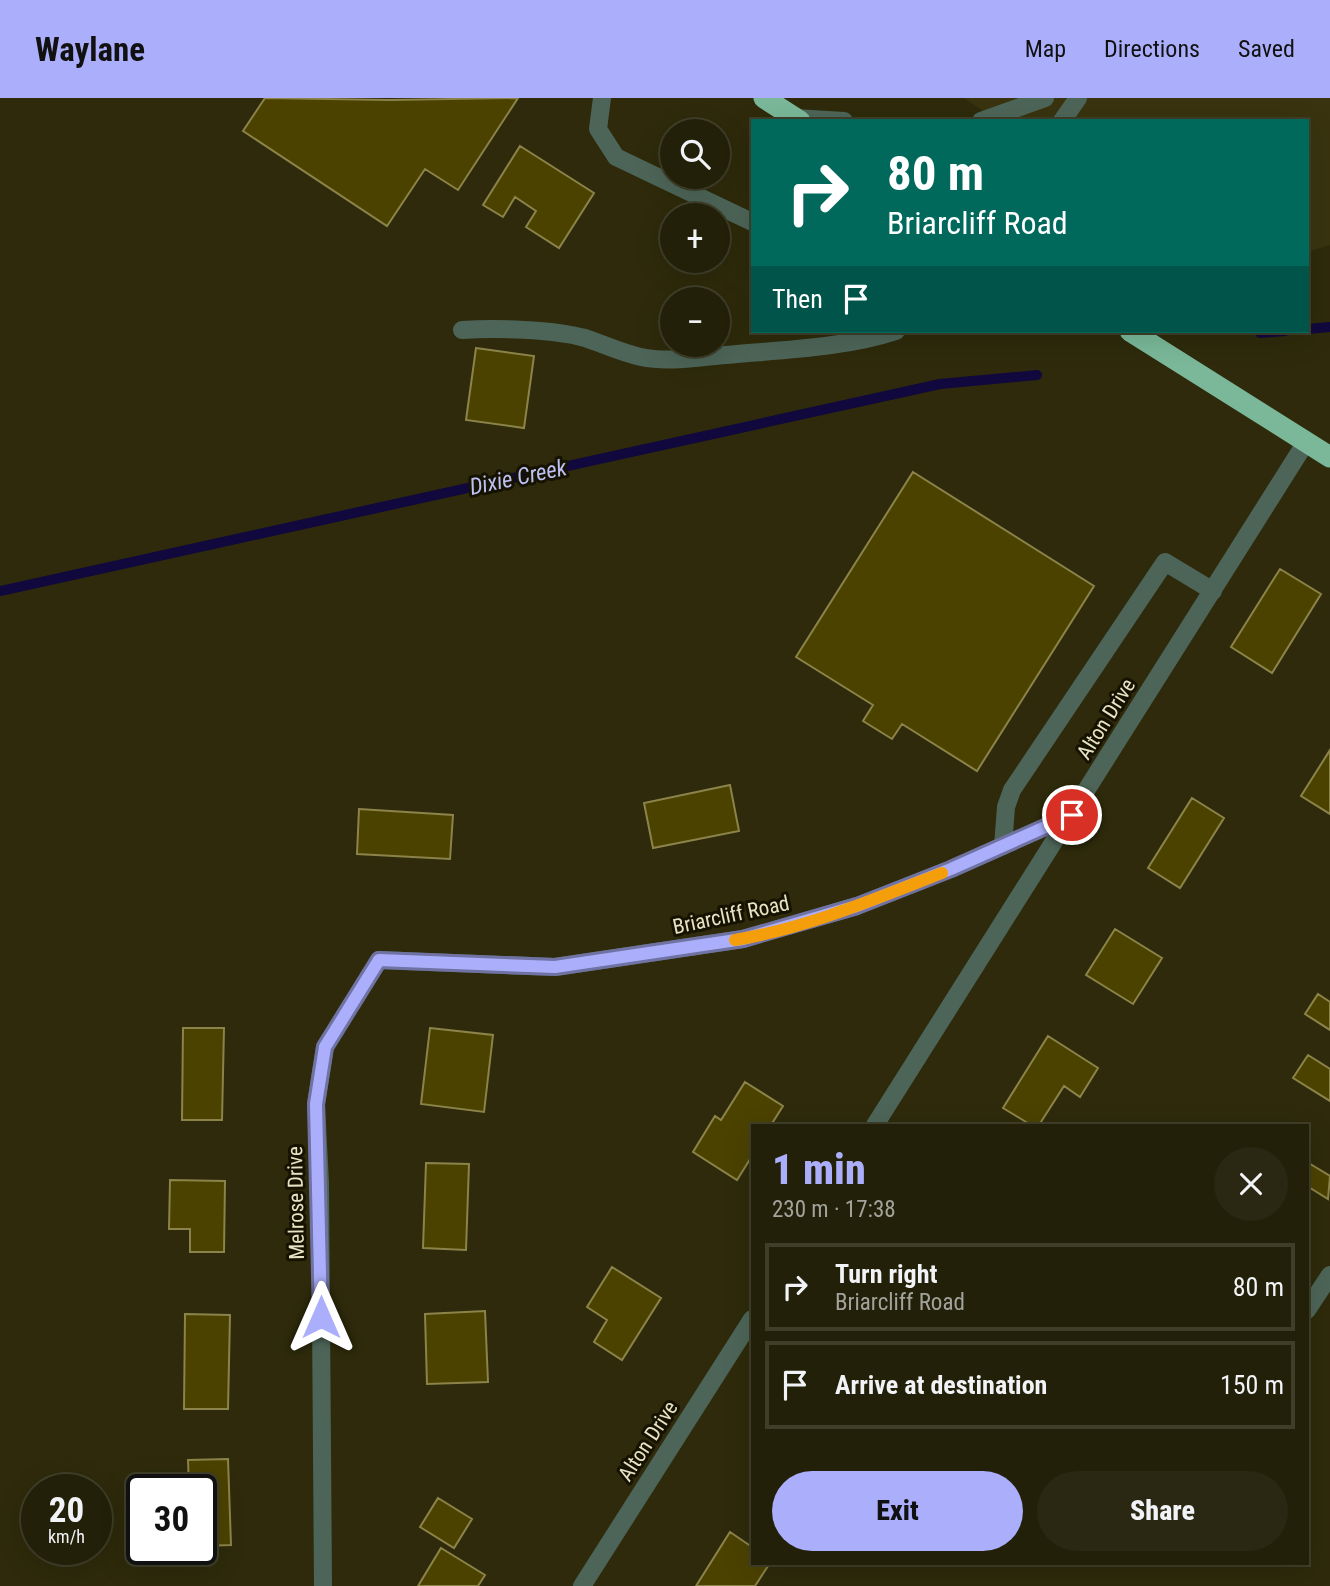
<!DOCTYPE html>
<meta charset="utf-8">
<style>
:root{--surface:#222008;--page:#2a2812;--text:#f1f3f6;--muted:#a2a39c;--line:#3f3e29;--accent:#abaffb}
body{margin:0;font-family:"Roboto Condensed",sans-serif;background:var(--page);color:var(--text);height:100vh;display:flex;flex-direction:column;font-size:26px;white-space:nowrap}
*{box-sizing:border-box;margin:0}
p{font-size:23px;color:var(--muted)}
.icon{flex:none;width:38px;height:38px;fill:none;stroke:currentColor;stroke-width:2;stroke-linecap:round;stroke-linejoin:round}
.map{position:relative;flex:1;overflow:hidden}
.details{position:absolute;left:751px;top:1026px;width:558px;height:441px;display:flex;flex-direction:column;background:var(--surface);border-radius:0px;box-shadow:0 7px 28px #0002,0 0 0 2px var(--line)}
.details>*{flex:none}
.banner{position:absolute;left:751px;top:21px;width:558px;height:214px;border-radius:0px;box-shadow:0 7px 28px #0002,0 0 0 2px var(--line);background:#00695c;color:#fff;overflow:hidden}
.fabs{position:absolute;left:660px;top:21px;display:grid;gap:14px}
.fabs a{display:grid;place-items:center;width:70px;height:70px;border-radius:50%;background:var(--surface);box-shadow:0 7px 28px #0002,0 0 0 2px var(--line);font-size:35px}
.speed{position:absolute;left:21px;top:1376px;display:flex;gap:14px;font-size:35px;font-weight:700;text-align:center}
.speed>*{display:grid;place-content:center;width:91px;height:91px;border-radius:50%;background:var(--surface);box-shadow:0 7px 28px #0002,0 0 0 2px var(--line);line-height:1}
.speed small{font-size:18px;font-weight:400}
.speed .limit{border:4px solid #111;border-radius:10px;background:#fff;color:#111}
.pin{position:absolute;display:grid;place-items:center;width:60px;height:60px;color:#fff;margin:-30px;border:4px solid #fff;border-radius:50%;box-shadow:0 2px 7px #0007}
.me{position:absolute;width:77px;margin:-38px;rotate:0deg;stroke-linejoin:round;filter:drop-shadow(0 0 5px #0008)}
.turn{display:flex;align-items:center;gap:24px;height:147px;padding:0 21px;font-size:32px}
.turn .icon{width:91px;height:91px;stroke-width:2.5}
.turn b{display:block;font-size:49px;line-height:60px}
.then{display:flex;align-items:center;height:66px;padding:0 21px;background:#0003;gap:14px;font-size:26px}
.round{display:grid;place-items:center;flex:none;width:74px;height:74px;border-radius:37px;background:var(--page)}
.overview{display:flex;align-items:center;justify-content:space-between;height:119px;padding:0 21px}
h1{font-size:42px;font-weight:800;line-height:52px;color:var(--accent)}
.button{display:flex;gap:14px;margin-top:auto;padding:14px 21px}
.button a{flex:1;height:80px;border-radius:42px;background:var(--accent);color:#111;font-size:28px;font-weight:800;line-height:80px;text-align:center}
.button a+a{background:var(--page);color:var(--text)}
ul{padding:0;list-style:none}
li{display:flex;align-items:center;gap:21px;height:88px;margin:0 14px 10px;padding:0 7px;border:4px solid var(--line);border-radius:0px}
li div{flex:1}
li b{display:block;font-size:26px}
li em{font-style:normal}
header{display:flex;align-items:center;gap:42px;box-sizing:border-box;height:98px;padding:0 35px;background:var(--accent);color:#111}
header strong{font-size:33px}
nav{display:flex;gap:38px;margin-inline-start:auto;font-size:24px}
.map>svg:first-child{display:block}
.built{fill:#39340f}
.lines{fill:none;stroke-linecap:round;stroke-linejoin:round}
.stream{stroke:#11083d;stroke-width:10}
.building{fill:#4b4200;stroke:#8b8349;stroke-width:2}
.lane{stroke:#4d6558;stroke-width:18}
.street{stroke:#4d6558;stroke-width:18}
.highway{stroke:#7ab899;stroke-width:21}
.route-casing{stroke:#6f72a3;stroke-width:18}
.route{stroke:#abaffb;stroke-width:12}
.slow{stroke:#f59e0b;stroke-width:12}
.labels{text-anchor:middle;stroke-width:6;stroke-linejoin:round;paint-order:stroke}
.street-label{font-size:21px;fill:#e7e3c5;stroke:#161200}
.water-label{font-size:23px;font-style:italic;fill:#bdc1f6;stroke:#161200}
</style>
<header>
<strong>Waylane</strong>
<nav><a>Map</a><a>Directions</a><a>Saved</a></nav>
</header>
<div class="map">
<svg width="1330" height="1488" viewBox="0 0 1330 1488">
<rect width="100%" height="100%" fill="#2e2a0b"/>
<path class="built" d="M964 0H1330V147L1307 154V23H998Z"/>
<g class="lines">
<path class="stream" d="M1307 231 1330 229
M1260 235 1285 233
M0 493 940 286 1037 277"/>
</g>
<path class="building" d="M265 0 389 2 518 0 458 92 425 71 387 128 243 33Z
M520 48 594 95 559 150 526 129 536 113 515 99 503 119 483 107Z
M476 250 534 258 524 330 466 322Z
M913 374 1094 488 977 673 902 626 892 641 863 623 873 607 796 559Z
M1280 471 1321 496 1272 575 1231 549Z
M1330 652V716L1301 698Z
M730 687 739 733 653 750 644 705Z
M1192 700 1224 720 1180 790 1148 770Z
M359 711 453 717 450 761 357 756Z
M1115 831 1162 860 1133 906 1086 877Z
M1318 896 1330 904V932L1305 916Z
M183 930H224L222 1022H182Z
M430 930 493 937 484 1014 421 1006Z
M1048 938 1098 970 1080 999 1064 988 1039 1027H1031L1003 1010Z
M1308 957 1330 971V1003L1293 980Z
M745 984 783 1008 771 1027H752V1058L737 1082 693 1054 715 1018 721 1022Z
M1307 1064 1330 1078 1328 1101 1307 1088Z
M426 1065 469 1066 466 1152 423 1150Z
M170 1082 225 1083 224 1154H190V1131H169Z
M612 1169 661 1200 622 1262 594 1244 607 1222 587 1209Z
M485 1213 488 1284 427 1286 425 1216Z
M185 1216 230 1217 228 1311H184Z
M228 1361 231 1447 201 1448V1391H189L188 1362Z
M438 1400 472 1421 454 1450 420 1429Z
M730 1434 752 1449V1465H770L755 1488H696Z
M441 1450 485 1477 478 1488H418Z"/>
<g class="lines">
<path class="lane" d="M602 0 598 31 616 59 752 124
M795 20 844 23
M981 23 1045 0
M1062 23 1078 0
M462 232C496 230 552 231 585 240 603 246 622 255 641 259 669 265 698 259 726 257 780 252 845 250 896 233
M1003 748 1006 709 1012 692 1165 464 1213 493"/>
<path class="street" d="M875 1027 1306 344
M1307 1212 1330 1177
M323 1488 320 1085 316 1006 325 949 379 862 555 869 743 841 857 808 951 771 1072 717
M582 1488 752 1221"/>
<path class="highway" d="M764 0 800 23
M1130 233 1330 359"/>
</g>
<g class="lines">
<defs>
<path id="route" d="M321 1219 316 1006 325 949 379 862 555 869 743 841 857 808 951 771 1072 717"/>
</defs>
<use href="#route" class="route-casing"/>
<use href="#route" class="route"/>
<path class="slow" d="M735 842C807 830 875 801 942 775"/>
</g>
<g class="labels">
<g class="street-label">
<text transform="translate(1106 621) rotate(-58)" y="7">Alton Drive</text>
<text transform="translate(731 817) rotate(-12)" y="7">Briarcliff Road</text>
<text transform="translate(296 1105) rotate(-91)" y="7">Melrose Drive</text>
<text transform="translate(648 1343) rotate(-57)" y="7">Alton Drive</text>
</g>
<g class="water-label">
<text transform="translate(518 379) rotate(-12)" y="8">Dixie Creek</text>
</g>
</g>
</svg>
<div class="fabs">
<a><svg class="icon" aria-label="search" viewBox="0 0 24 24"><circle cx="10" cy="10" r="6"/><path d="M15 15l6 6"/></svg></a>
<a>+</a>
<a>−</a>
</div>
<div class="speed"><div>20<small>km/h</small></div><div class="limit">30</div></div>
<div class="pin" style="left:1072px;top:717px;background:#d93025"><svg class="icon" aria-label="arrive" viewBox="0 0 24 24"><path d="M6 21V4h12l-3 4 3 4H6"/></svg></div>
<svg class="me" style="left:321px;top:1219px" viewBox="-20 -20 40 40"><path d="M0-17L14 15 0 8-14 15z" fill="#abaffb" stroke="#fff" stroke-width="4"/></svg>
<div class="banner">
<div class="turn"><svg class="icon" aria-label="right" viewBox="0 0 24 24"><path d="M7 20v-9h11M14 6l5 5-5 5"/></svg><div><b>80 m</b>Briarcliff Road</div></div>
<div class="then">Then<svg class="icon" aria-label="arrive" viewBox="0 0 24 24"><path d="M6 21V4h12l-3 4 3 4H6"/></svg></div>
</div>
<section class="details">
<div class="overview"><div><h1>1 min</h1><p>230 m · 17:38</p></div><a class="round"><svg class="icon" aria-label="close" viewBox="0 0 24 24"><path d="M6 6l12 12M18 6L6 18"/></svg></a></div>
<ul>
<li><svg class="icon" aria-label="right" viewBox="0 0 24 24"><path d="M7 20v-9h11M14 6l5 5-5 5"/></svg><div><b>Turn right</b><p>Briarcliff Road</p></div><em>80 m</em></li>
<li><svg class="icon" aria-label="arrive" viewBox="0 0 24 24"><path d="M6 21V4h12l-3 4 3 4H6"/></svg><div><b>Arrive at destination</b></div><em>150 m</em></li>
</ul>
<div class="button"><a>Exit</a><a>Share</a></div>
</section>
</div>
